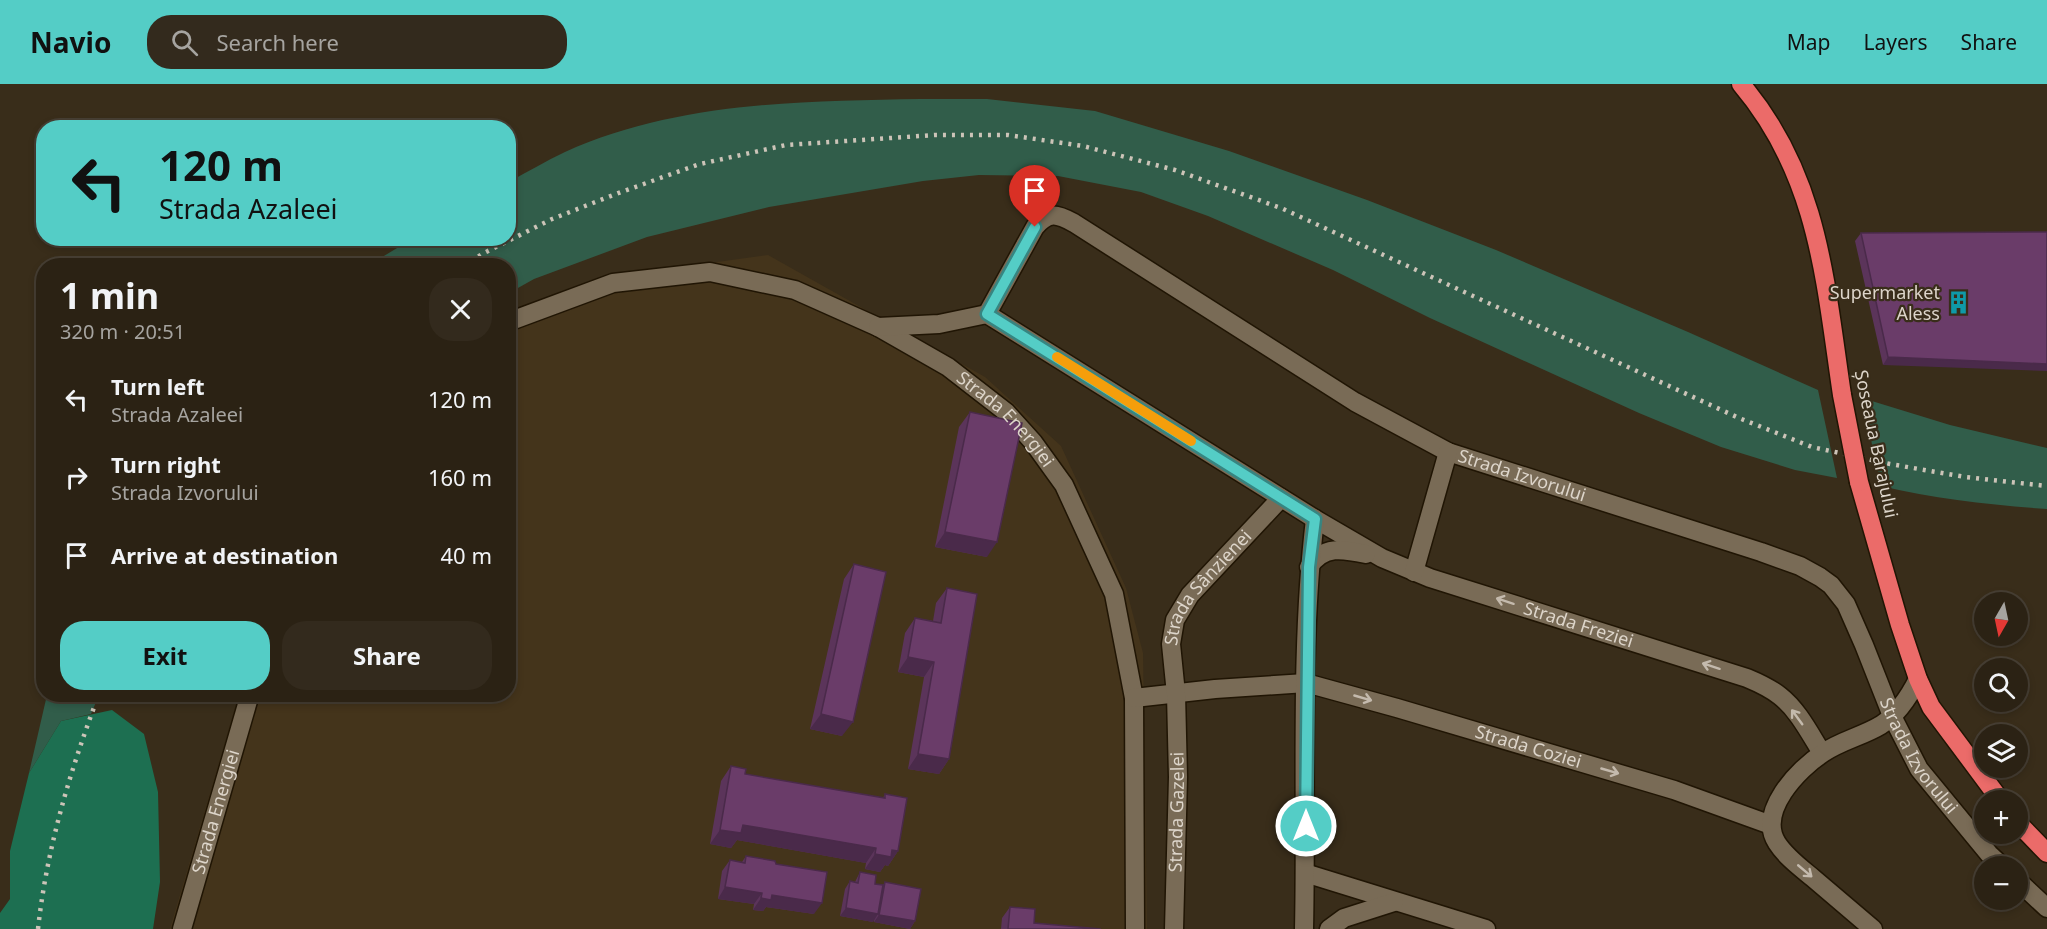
<!DOCTYPE html>
<meta charset="utf-8">
<style>
:root{--surface:#2b2214;--page:#332a1d;--text:#f1f3f6;--muted:#a6a4a0;--line:#473f34;--accent:#54cdc6}
body{margin:0;font-family:"Noto Sans",sans-serif;background:var(--page);color:var(--text);height:100vh;display:flex;flex-direction:column;font-size:22px;white-space:nowrap}
*{box-sizing:border-box;margin:0}
p{font-size:20px;color:var(--muted)}
.icon{flex:none;width:33px;height:33px;fill:none;stroke:currentColor;stroke-width:2;stroke-linecap:round;stroke-linejoin:round}
.map{position:relative;flex:1;overflow:hidden}
.details{position:absolute;left:36px;top:174px;width:480px;height:444px;display:flex;flex-direction:column;background:var(--surface);border-radius:24px;box-shadow:0 3px 9px #0003,0 0 0 2px var(--line)}
.details>*{flex:none}
.hud{position:absolute;left:36px;top:36px;width:480px;height:126px;border-radius:24px;box-shadow:0 3px 9px #0003,0 0 0 2px var(--line);background:#54cdc6;color:#111;overflow:hidden}
.needle{width:39px;rotate:189deg}
.controls{position:absolute;left:1974px;top:508px;display:grid;gap:12px}
.controls a{display:grid;place-items:center;width:54px;height:54px;border-radius:50%;background:var(--surface);box-shadow:0 3px 9px #0003,0 0 0 2px var(--line);font-size:30px}
.pin{position:absolute;display:grid;place-items:center;width:51px;height:51px;color:#fff;margin:-62px -26px;border-radius:50% 50% 50% 0;rotate:-45deg;box-shadow:0 0 6px #0007}
.pin .icon{rotate:45deg}
.me{position:absolute;width:66px;margin:-33px;rotate:0deg;stroke-linejoin:round;filter:drop-shadow(0 0 4px #0008)}
.turn{display:flex;align-items:center;gap:21px;height:126px;padding:0 24px;font-size:27px}
.turn .icon{width:78px;height:78px;stroke-width:2.5}
.turn b{display:block;font-size:42px;line-height:51px}
.round{display:grid;place-items:center;flex:none;width:63px;height:63px;border-radius:24px;background:var(--page)}
.summary{display:flex;align-items:center;justify-content:space-between;height:102px;padding:0 24px}
h1{font-size:36px;font-weight:700;line-height:45px}
.primary-button{display:flex;gap:12px;margin-top:auto;padding:12px 24px}
.primary-button a{flex:1;height:69px;border-radius:24px;background:var(--accent);color:#111;font-size:24px;font-weight:700;line-height:69px;text-align:center}
.primary-button a+a{background:var(--page);color:var(--text)}
ul{padding:0;list-style:none}
li{display:flex;align-items:center;gap:18px;height:78px;padding:0 24px}
li div{flex:1}
li b{display:block;font-size:22px}
li em{font-style:normal}
header{display:flex;align-items:center;gap:36px;box-sizing:border-box;height:84px;padding:0 30px;background:var(--accent);color:#111}
header strong{font-size:28px}
nav{display:flex;gap:33px;margin-inline-start:auto;font-size:21px}
.search{width:420px;height:54px;background:var(--page);display:flex;align-items:center;gap:15px;box-sizing:border-box;padding:0 21px;border-radius:24px;color:var(--muted);font-size:22px}
.map>svg:first-child{display:block}
.built{fill:#44341b}
.green{fill:#315d4a}
.forest{fill:#1d6f51}
.lines{fill:none;stroke-linecap:round;stroke-linejoin:round}
.minor-casing{stroke:#201504;stroke-width:21}
.highway-casing{stroke:#201504;stroke-width:21}
.minor{stroke:#796b56;stroke-width:18}
.highway{stroke:#eb6b69;stroke-width:18}
.rail{stroke:#ccc4b8;stroke-width:4.5;stroke-dasharray:3 6;stroke-linecap:butt}
.highway-bridge-casing{stroke:#201504;stroke-width:21;stroke-linecap:butt}
.highway-bridge{stroke:#eb6b69;stroke-width:18}
.wall{fill:#5b345a}
.shaded-wall{fill:#4a2a4a}
.building{fill:#6a3c69;stroke:#4a2a4a;stroke-width:1.5}
.oneway{stroke:#c4baad}
.route-casing{stroke:#378581;stroke-width:15}
.route{stroke:#54cdc6;stroke-width:10}
.slow{stroke:#f59e0b;stroke-width:10}
.labels{text-anchor:middle;stroke-width:4.5;stroke-linejoin:round;paint-order:stroke}
.poi-label{font-size:18px;fill:#ddd5ca;stroke:#392d1a;text-anchor:end}
.street-label{font-size:18px;fill:#ddd5ca;stroke:#392d1a}
</style>
<header>
<strong>Navio</strong>
<div class="search"><svg class="icon" aria-label="search" viewBox="0 0 24 24"><circle cx="10" cy="10" r="6"/><path d="M15 15l6 6"/></svg>Search here</div>
<nav><a>Map</a><a>Layers</a><a>Share</a></nav>
</header>
<div class="map">
<svg width="2047" height="845" viewBox="0 0 2047 845">
<rect width="100%" height="100%" fill="#392d1a"/>
<path class="built" d="M768 171 985 293 1061 362 1126 504 1143 569 1147 845H170L239 611 508 610 509 230 609 193Z"/>
<path class="green" d="M921 15H987L1095 27 1229 67 1367 116 1496 166 1688 248 1818 306 1837 394 1795 386 1721 363 1639 329 1430 234 1333 186 1208 132 1141 108 1058 92 979 91 923 97 769 123 647 153 534 195 509 209 508 182 369 181 412 155 508 154 509 98C527 88 546 77 565 68 676 18 802 17 921 15Z
M1862 314 1950 341 2047 364V425C1991 421 1936 415 1881 402Z
M47 611H99L91 630 61 637 29 689Z"/>
<path class="forest" d="M112 626 144 650 158 708 160 798 153 845H0V829L10 815V767L29 689 61 637Z"/>
<g class="lines">
<defs>
<g id="minor">
<path id="s1" d="M987 230 1035 143C1049 127 1057 130 1074 139L1355 318 1448 368 1761 468 1800 482 1820 493 1831 501 1846 520 1864 561 1892 632 1919 685 1989 770 2003 783"/>
<path id="s2" d="M508 238 613 199 710 188 795 206 878 243 948 283 1006 328 1033 358 1064 401 1114 510 1134 614 1135 845"/>
<path id="s3" d="M878 243 939 240 987 230 1315 435 1382 474 1430 494 1747 594C1759 599 1770 604 1780 612 1798 626 1810 650 1822 669"/>
<path d="M1309 483C1323 461 1343 465 1366 470"/>
<path d="M1414 488 1448 368"/>
<path id="s4" d="M1134 614 1215 605 1306 599 1397 624 1674 706 1771 741"/>
<path d="M1305 789 1486 845"/>
<path d="M2018 797 2047 824"/>
<path id="s5" d="M182 845 250 610"/>
<path id="s6" d="M1174 845 1178 693 1176 610 1171 560 1175 536 1190 511 1281 414"/>
<path d="M1304 845C1307 709 1299 571 1315 435"/>
<path d="M1329 845 1344 834 1394 818"/>
<path d="M1873 845C1853 828 1833 811 1813 794 1801 784 1786 773 1777 759 1757 728 1798 685 1823 669 1840 657 1863 652 1881 641 1898 630 1909 613 1918 595"/>
</g>
<path id="highway" d="M1741 0C1819 92 1825 197 1842 311
M1859 398 1900 541 1918 595 1931 623 2001 717
M2018 739 2047 769"/>
</defs>
<use href="#minor" class="minor-casing"/>
<use href="#highway" class="highway-casing"/>
<use href="#minor" class="minor"/>
<use href="#highway" class="highway"/>
<path class="rail" d="M463 182 484 169 552 135 621 108 700 80 786 61 935 51H1008L1083 62 1175 86 1281 124 1739 334 1812 363 1890 380 1965 393 2047 402
M38 845C47 763 70 687 99 610"/>
<defs>
<path id="highway-bridge" d="M1842 311 1859 398"/>
</defs>
<use href="#highway-bridge" class="highway-bridge-casing"/>
<use href="#highway-bridge" class="highway-bridge"/>
</g>
<path class="wall" d="M2047 148 1883 281 1855 157 1861 149Z
M970 328 987 473 935 463 959 343Z
M854 480 842 652 810 645 844 495Z
M947 504 949 675 939 690 908 685 924 593 898 588 905 549 915 534 933 537 936 519Z
M731 682 745 690 883 714 885 710 898 767 888 782 885 781 880 788 865 785 866 779 737 756 731 764 710 760 721 697Z
M746 772 776 780 814 830 766 823 763 827 753 826 754 820 718 815 722 787 730 776 742 778Z
M860 788 875 800 883 801 885 798 915 837 910 845 874 838V835L873 838 840 832 845 805 850 797 855 798Z
M1010 823 1034 839 1101 845H1001L1002 834Z"/>
<path class="shaded-wall" d="M1888 273 2047 280V287L1883 281Z
M945 448 997 458 987 473 935 463Z
M908 573 934 578 924 593 898 588Z
M821 630 853 638 842 652 810 645Z
M918 670 949 675 939 690 908 685Z
M743 741 876 764 866 779 737 756 731 764 710 760 720 746Z
M892 766 898 767 888 782 885 781 880 788 865 785 875 770Z
M725 803 762 809 754 820 718 815Z
M772 811 822 819 814 830 766 823 763 827 753 826 761 814Z
M846 824 878 830 873 838 840 832Z
M879 831 915 837 910 845 874 838Z"/>
<path class="building" d="M2047 148V280L1888 273 1861 149Z
M970 328 1022 339 997 458 945 448Z
M854 480 886 488 853 638 821 630Z
M947 504 977 510 949 675 918 670 934 578 908 573 915 534 941 539Z
M731 682 746 685 745 690 885 714V710L907 714 898 767 892 766 891 773 875 770 876 764 743 741 741 749 720 746Z
M746 772 775 777 776 780 827 788 822 819 772 811 771 816 761 814 762 809 725 803 730 776 745 779Z
M860 788 876 791 875 800 883 801 878 830 846 824 850 797 858 799Z
M885 798 921 805 915 837 879 831Z
M1010 823 1035 825 1034 839 1101 845H1008Z"/>
<defs><path id="oneway-shaft" d="M-6 0H5M1.5-3L5.5 0L1.5 3" fill="none" stroke-width="1.6" stroke-linecap="round" stroke-linejoin="round" transform="scale(1.5)"/></defs>
<g class="oneway">
<use href="#oneway-shaft" transform="translate(1505 517) rotate(-162)"/>
<use href="#oneway-shaft" transform="translate(1711 582) rotate(-162)"/>
<use href="#oneway-shaft" transform="translate(1363 614) rotate(16)"/>
<use href="#oneway-shaft" transform="translate(1797 633) rotate(-126)"/>
<use href="#oneway-shaft" transform="translate(1610 687) rotate(16)"/>
<use href="#oneway-shaft" transform="translate(1805 787) rotate(40)"/>
</g>
<g class="lines">
<defs>
<path id="route" d="M1035 143 987 230 1315 435 1309 483 1306 742"/>
</defs>
<use href="#route" class="route-casing"/>
<use href="#route" class="route"/>
<path class="slow" d="M1057 273 1191 357"/>
</g>
<defs>
<symbol id="building-bare" viewBox="-9 -9 18 18"><path d="M-4-6H4V6H1V3H-1V6H-4ZM-2.5-4.3h1.7v1.8h-1.7ZM.8-4.3h1.7v1.8H.8ZM-2.5-1h1.7V.8h-1.7ZM.8-1h1.7V.8H.8Z" fill="#0f9aa8" stroke="#392d1a" stroke-width="2.5" paint-order="stroke"/></symbol>
</defs>
<g fill-rule="evenodd">
<use href="#building-bare" x="1942" y="202" width="33" height="33"/>
</g>
<g class="labels">
<g class="poi-label">
<text x="1940" y="215">Supermarket<tspan x="1940" dy="21">Aless</tspan></text>
</g>
<g class="street-label">
<text dy="6" stroke="none"><textPath href="#s2" startOffset="546">Strada Energiei</textPath></text>
<text transform="translate(1876 360) rotate(78)" y="6">Șoseaua Barajului</text>
<text dy="6" stroke="none"><textPath href="#s1" startOffset="660">Strada Izvorului</textPath></text>
<text dy="6" stroke="none"><textPath href="#s6" startOffset="354">Strada Sânzienei</textPath></text>
<text dy="6" stroke="none"><textPath href="#s3" startOffset="782">Strada Freziei</textPath></text>
<text dy="6" stroke="none"><textPath href="#s4" startOffset="404">Strada Coziei</textPath></text>
<text dy="6" stroke="none"><textPath href="#s1" startOffset="1182">Strada Izvorului</textPath></text>
<text dy="6" stroke="none"><textPath href="#s6" startOffset="117">Strada Gazelei</textPath></text>
<text dy="6" stroke="none"><textPath href="#s5" startOffset="122">Strada Energiei</textPath></text>
</g>
</g>
</svg>
<div class="controls">
<a><svg class="needle" viewBox="-14 -14 28 28"><path d="M0-13l5 13h-10z" fill="#e53935"/><path d="M0 13l5-13h-10z" fill="#a6a4a0"/></svg></a>
<a><svg class="icon" aria-label="search" viewBox="0 0 24 24"><circle cx="10" cy="10" r="6"/><path d="M15 15l6 6"/></svg></a>
<a><svg class="icon" aria-label="layers" viewBox="0 0 24 24"><path d="M12 4l9 5-9 5-9-5zM3 14l9 5 9-5"/></svg></a>
<a>+</a>
<a>−</a>
</div>
<div class="pin" style="left:1035px;top:143px;background:#d93025"><svg class="icon" aria-label="arrive" viewBox="0 0 24 24"><path d="M6 21V4h12l-3 4 3 4H6"/></svg></div>
<svg class="me" style="left:1306px;top:742px" viewBox="-20 -20 40 40"><circle r="17" fill="#54cdc6" stroke="#fff" stroke-width="3"/><path d="M0-11L8 9 0 5-8 9z" fill="#fff"/></svg>
<div class="hud">
<div class="turn"><svg class="icon" aria-label="left" viewBox="0 0 24 24"><path d="M17 20v-9H6M10 6l-5 5 5 5"/></svg><div><b>120 m</b>Strada Azaleei</div></div>
</div>
<section class="details">
<div class="summary"><div><h1>1 min</h1><p>320 m · 20:51</p></div><a class="round"><svg class="icon" aria-label="close" viewBox="0 0 24 24"><path d="M6 6l12 12M18 6L6 18"/></svg></a></div>
<ul>
<li><svg class="icon" aria-label="left" viewBox="0 0 24 24"><path d="M17 20v-9H6M10 6l-5 5 5 5"/></svg><div><b>Turn left</b><p>Strada Azaleei</p></div><em>120 m</em></li>
<li><svg class="icon" aria-label="right" viewBox="0 0 24 24"><path d="M7 20v-9h11M14 6l5 5-5 5"/></svg><div><b>Turn right</b><p>Strada Izvorului</p></div><em>160 m</em></li>
<li><svg class="icon" aria-label="arrive" viewBox="0 0 24 24"><path d="M6 21V4h12l-3 4 3 4H6"/></svg><div><b>Arrive at destination</b></div><em>40 m</em></li>
</ul>
<div class="primary-button"><a>Exit</a><a>Share</a></div>
</section>
</div>
